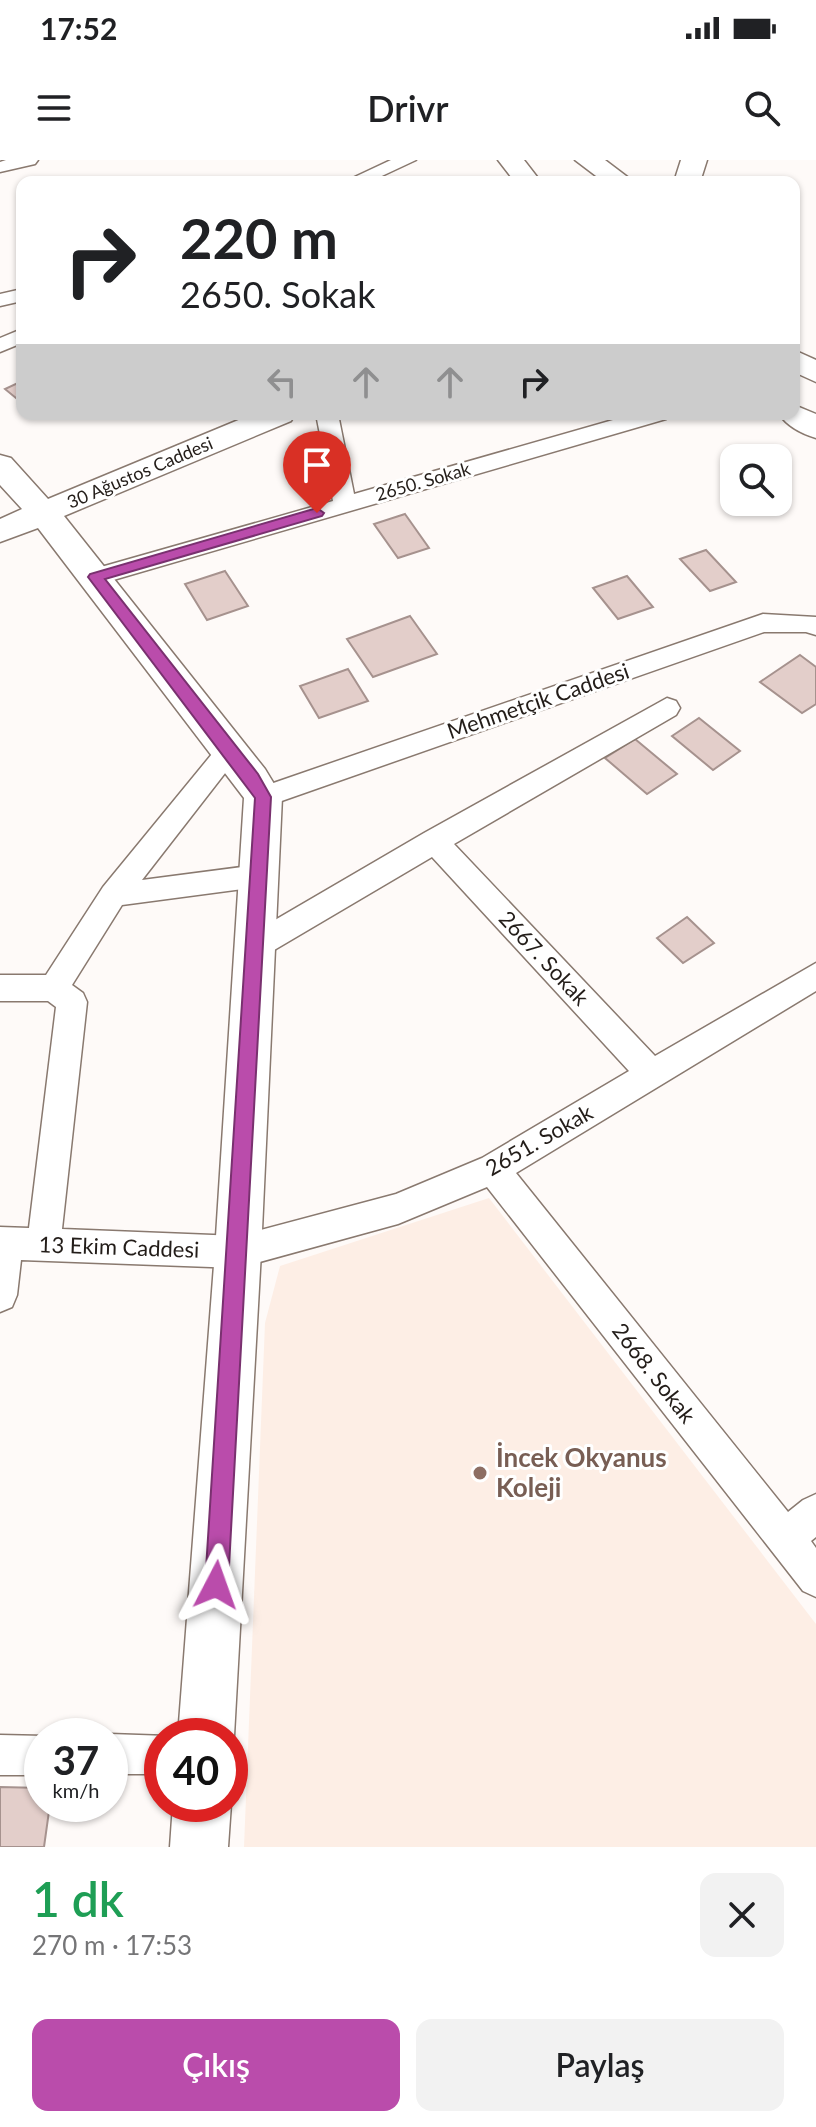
<!DOCTYPE html>
<html lang="tr">
<meta charset="utf-8">
<style>
:root{--surface:#fff;--page:#f2f2f2;--text:#202124;--muted:#757577;--accent:#ba4cab}
body{margin:0;font-family:Lato,sans-serif;background:var(--page);color:var(--text);height:100vh;display:flex;flex-direction:column;font-size:30px;white-space:nowrap}
*{box-sizing:border-box;margin:0}
p{font-size:26px;color:var(--muted)}
.icon{flex:none;width:44px;height:44px;fill:none;stroke:currentColor;stroke-width:2;stroke-linecap:round;stroke-linejoin:round}
.map{position:relative;height:1687px;overflow:hidden}
.sheet{display:flex;flex-direction:column;background:var(--surface);flex:1}
.sheet>*{flex:none}
.top-card{position:absolute;left:16px;top:16px;width:784px;height:244px;border-radius:16px;box-shadow:0 2px 6px #0004;background:#fff;color:var(--text);overflow:hidden}
.tools{position:absolute;left:720px;top:284px;display:grid;gap:16px}
.tools a{display:grid;place-items:center;width:72px;height:72px;border-radius:16px;background:var(--surface);box-shadow:0 2px 6px #0004;font-size:40px}
.speed{position:absolute;left:24px;top:1558px;display:flex;gap:16px;font-size:40px;font-weight:700;text-align:center}
.speed>*{display:grid;place-content:center;width:104px;height:104px;border-radius:50%;background:var(--surface);box-shadow:0 2px 6px #0004;line-height:1}
.speed small{font-size:20px;font-weight:400}
.speed .limit{border:12px solid #d22;background:#fff;color:#111}
.pin{position:absolute;display:grid;place-items:center;width:68px;height:68px;color:#fff;margin:-82px -34px;border-radius:50% 50% 50% 0;rotate:-45deg;box-shadow:0 0 8px #0007}
.pin .icon{rotate:45deg}
.me{position:absolute;width:88px;margin:-44px;rotate:4deg;stroke-linejoin:round;filter:drop-shadow(0 0 6px #0008)}
.turn{display:flex;align-items:center;gap:28px;height:168px;padding:0 32px;font-size:36px}
.turn .icon{width:104px;height:104px;stroke-width:2.5}
.turn b{display:block;font-size:56px;line-height:68px}
.lanes{display:flex;align-items:center;height:76px;padding:0 32px;background:#0003;justify-content:center;gap:40px;direction:ltr}
.lanes .off{opacity:.35}
.round{display:grid;place-items:center;flex:none;width:84px;height:84px;border-radius:16px;background:var(--page)}
.head{display:flex;align-items:center;justify-content:space-between;height:136px;padding:0 32px}
h1{font-size:48px;font-weight:600;line-height:60px;color:#1e9e55}
.button{display:flex;gap:16px;margin-top:auto;padding:16px 32px}
.button a{flex:1;height:92px;border-radius:16px;background:var(--accent);color:#fff;font-size:32px;font-weight:600;line-height:92px;text-align:center}
.button a+a{background:var(--page);color:var(--text)}
.status{display:flex;justify-content:space-between;align-items:center;height:56px;padding:0 40px;background:var(--surface);direction:ltr}
.status svg{height:22px;fill:currentColor}
header{display:flex;justify-content:space-between;align-items:center;height:104px;padding:0 32px;background:var(--surface);font-size:36px;font-weight:600}
.map>svg:first-child{display:block}
.built{fill:#fdeee5}
.building{fill:#e3ceca;stroke:#a6928e;stroke-width:2}
.lines{fill:none;stroke-linecap:round;stroke-linejoin:round}
.street-casing{stroke:#89796f;stroke-width:3}
.secondary-casing{stroke:#89796f;stroke-width:3}
.street{fill:#fff;fill-rule:evenodd}
.secondary{fill:#fff;fill-rule:evenodd}
.route{fill:#ba4cab;stroke:#79316f;stroke-width:2}
.education-dot{fill:#8d6e63;stroke:#fff;stroke-width:3}
.labels{text-anchor:middle;stroke-width:6;stroke-linejoin:round;paint-order:stroke}
.far-street-label{font-size:18px;fill:#231d19;stroke:#fff}
.street-label{font-size:22px;fill:#231d19;stroke:#fff}
.near-education-label{font-size:26px;font-weight:bold;fill:#785e54;stroke:#fff;text-anchor:start}
</style>
<div class="status"><b>17:52</b><svg viewBox="0 0 49 12"><path d="M0 12V9h3v3zM5 12V6h3v6zM10 12V3h3v9zM15 12V0h3v12zM26 1h20v11H26zM47 4h2v5h-2z"/></svg></div>
<header><svg class="icon" aria-label="menu" viewBox="0 0 24 24"><path d="M4 6h16M4 12h16M4 18h16"/></svg>Drivr<svg class="icon" aria-label="search" viewBox="0 0 24 24"><circle cx="10" cy="10" r="6"/><path d="M15 15l6 6"/></svg></header>
<div class="map">
<svg width="816" height="1687" viewBox="0 0 816 1687">
<rect width="100%" height="100%" fill="#fefaf8"/>
<path class="built" d="M489 1038 816 1464V1687H244L265 1163 280 1106Z"/>
<path class="building" d="M22 221V243L5 229Z
M405 354 429 388 398 398 374 364Z
M706 390 736 422 710 431 680 399Z
M225 411 248 446 207 460 185 424Z
M627 416 653 447 618 459 593 428Z
M410 456 437 494 373 517 347 479Z
M800 495 816 507V544L802 553 760 522Z
M348 509 368 541 319 558 300 526Z
M699 558 740 591 713 610 672 576Z
M635 579 677 614 647 634 605 598Z
M687 757 714 783 683 803 657 778Z
M0 1627 42 1628V1644H50L44 1687H0Z"/>
<g class="lines">
<defs>
<path id="street" d="M6 0H38L35 4 0 12V2Z
M391 0H416L369 22H344Z
M22 129V141L0 146V134Z
M22 169V183L0 192V178Z
M316 254H338L354 334 634 254H669L666 259 103 423 95 425 87 423 83 417 87 411 333 341Z
M763 454 816 457V475L806 472H764L273 644 263 647 253 644 249 637 253 630Z
M667 538 676 541 680 548 676 555 454 684 655 896 816 803V831L516 1013 788 1352 803 1340 816 1334V1377L811 1381 816 1388V1437L803 1431 487 1027 398 1064 238 1108 21 1100 17 1135 12 1147 0 1152V1067L29 1068 56 847 48 841H0V815H46L103 727 221 583 230 580 239 583 243 590 142 720 257 705 267 708 271 716 267 724 257 727 122 745 72 825 83 833 87 842 62 1069 238 1076 396 1034 482 998 629 911 432 697 264 796 254 799 244 796 239 787 244 778 424 673Z
M110 1574 168 1576H162V1614H110V1576H104Z
M0 1575 45 1576H42V1615H0Z"/>
<path id="secondary" d="M498 0H524L541 22H515Z
M575 0H605L634 22H604Z
M681 0H707L700 22H674Z
M794 190 816 200V222L794 212Z
M794 245 816 254V278C802 274 787 266 779 254H794Z
M253 254H295L291 261 64 356 265 609 282 637 261 1092 234 1576 230 1586V1576H178L215 1092 244 638 38 368 0 382V359L22 349 0 325V295L11 298 48 339Z
M230 1642 231 1644 228 1687H170L173 1644Z"/>
</defs>
<use href="#street" class="street-casing"/>
<use href="#secondary" class="secondary-casing"/>
<use href="#street" class="street"/>
<use href="#secondary" class="secondary"/>
</g>
<path class="route" d="M317 348 324 353 322 356 105 419 258 614 271 637 228 1425 225 1433 216 1436 208 1433 205 1425 255 638 88 417 90 414Z"/>
<circle class="education-dot" cx="480" cy="1313" r="8"/>
<g class="labels">
<g class="far-street-label">
<text transform="translate(140 313) rotate(-23)" y="6">30 Ağustos Caddesi</text>
<text transform="translate(423 322) rotate(-16)" y="6">2650. Sokak</text>
</g>
<g class="street-label">
<text transform="translate(538 541) rotate(-19)" y="8">Mehmetçik Caddesi</text>
<text transform="translate(544 798) rotate(47)" y="8">2667. Sokak</text>
<text transform="translate(539 980) rotate(-30)" y="8">2651. Sokak</text>
<text transform="translate(119 1087) rotate(2)" y="8">13 Ekim Caddesi</text>
<text transform="translate(654 1213) rotate(52)" y="8">2668. Sokak</text>
</g>
<g class="near-education-label">
<text x="496" y="1307">İncek Okyanus<tspan x="496" dy="30">Koleji</tspan></text>
</g>
</g>
</svg>
<div class="tools">
<a><svg class="icon" aria-label="search" viewBox="0 0 24 24"><circle cx="10" cy="10" r="6"/><path d="M15 15l6 6"/></svg></a>
</div>
<div class="speed"><div>37<small>km/h</small></div><div class="limit">40</div></div>
<div class="pin" style="left:317px;top:353px;background:#d93025"><svg class="icon" aria-label="arrive" viewBox="0 0 24 24"><path d="M6 21V4h12l-3 4 3 4H6"/></svg></div>
<svg class="me" style="left:216px;top:1425px" viewBox="-20 -20 40 40"><path d="M0-17L14 15 0 8-14 15z" fill="#ba4cab" stroke="#fff" stroke-width="4"/></svg>
<div class="top-card">
<div class="turn"><svg class="icon" aria-label="right" viewBox="0 0 24 24"><path d="M7 20v-9h11M14 6l5 5-5 5"/></svg><div><b>220 m</b>2650. Sokak</div></div>
<div class="lanes"><svg class="icon off" aria-label="left" viewBox="0 0 24 24"><path d="M17 20v-9H6M10 6l-5 5 5 5"/></svg><svg class="icon off" aria-label="ahead" viewBox="0 0 24 24"><path d="M12 20V5M6 11l6-6 6 6"/></svg><svg class="icon off" aria-label="ahead" viewBox="0 0 24 24"><path d="M12 20V5M6 11l6-6 6 6"/></svg><svg class="icon" aria-label="right" viewBox="0 0 24 24"><path d="M7 20v-9h11M14 6l5 5-5 5"/></svg></div>
</div>
</div>
<section class="sheet">
<div class="head"><div><h1>1 dk</h1><p>270 m · 17:53</p></div><a class="round"><svg class="icon" aria-label="close" viewBox="0 0 24 24"><path d="M6 6l12 12M18 6L6 18"/></svg></a></div>
<div class="button"><a>Çıkış</a><a>Paylaş</a></div>
</section>
